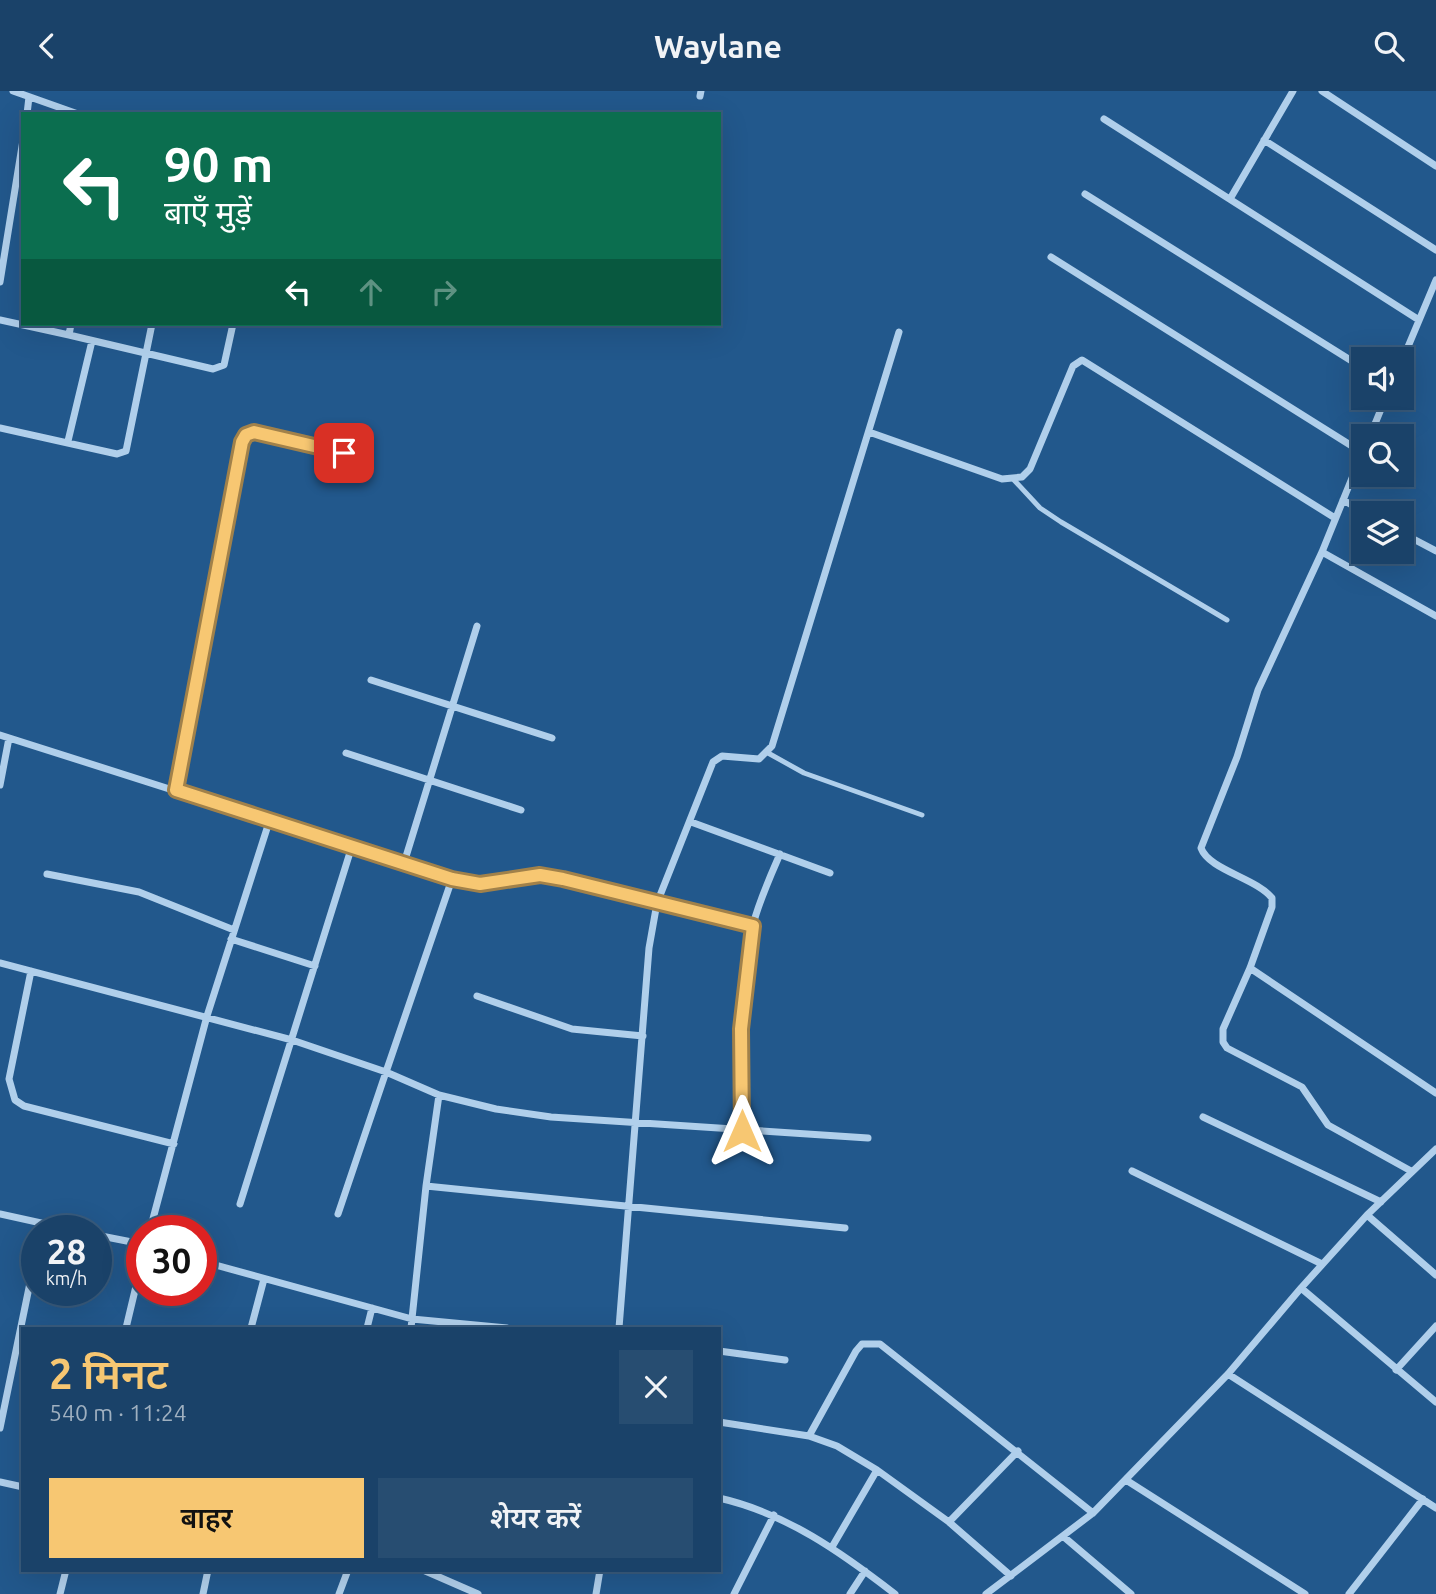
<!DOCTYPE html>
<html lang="hi">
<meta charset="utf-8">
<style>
:root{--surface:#1a4269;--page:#274d71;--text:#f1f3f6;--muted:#9fb0c0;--line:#385b7d;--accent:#f7c772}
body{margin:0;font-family:Ubuntu,"Noto Sans Devanagari",sans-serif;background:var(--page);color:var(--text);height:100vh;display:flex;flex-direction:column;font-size:26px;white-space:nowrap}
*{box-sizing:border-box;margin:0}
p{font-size:23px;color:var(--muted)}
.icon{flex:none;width:38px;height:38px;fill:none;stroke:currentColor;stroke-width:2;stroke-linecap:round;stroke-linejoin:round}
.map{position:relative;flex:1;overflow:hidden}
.details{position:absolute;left:21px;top:1236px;width:700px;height:245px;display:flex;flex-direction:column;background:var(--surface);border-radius:0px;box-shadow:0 7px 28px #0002,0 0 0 2px var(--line)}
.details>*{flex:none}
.banner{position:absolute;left:21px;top:21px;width:700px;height:214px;border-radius:0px;box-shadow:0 7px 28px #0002,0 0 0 2px var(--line);background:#0b6e4f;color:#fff;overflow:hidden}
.buttons{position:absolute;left:1351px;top:256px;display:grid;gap:14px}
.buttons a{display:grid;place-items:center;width:63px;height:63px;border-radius:0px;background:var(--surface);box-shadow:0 7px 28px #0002,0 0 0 2px var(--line);font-size:35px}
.speed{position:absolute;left:21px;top:1124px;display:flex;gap:14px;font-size:35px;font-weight:700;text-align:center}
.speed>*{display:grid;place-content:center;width:91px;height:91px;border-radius:50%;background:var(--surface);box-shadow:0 7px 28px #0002,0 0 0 2px var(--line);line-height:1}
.speed small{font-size:18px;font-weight:400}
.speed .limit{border:10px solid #d22;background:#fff;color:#111}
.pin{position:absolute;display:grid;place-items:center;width:60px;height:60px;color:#fff;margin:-30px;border-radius:14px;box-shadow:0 4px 10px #0006}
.me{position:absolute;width:77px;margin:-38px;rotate:0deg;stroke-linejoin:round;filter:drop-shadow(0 0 5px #0008)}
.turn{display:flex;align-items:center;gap:24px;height:147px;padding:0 28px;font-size:32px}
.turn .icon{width:91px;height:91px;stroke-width:2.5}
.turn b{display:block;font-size:49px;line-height:60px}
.lanes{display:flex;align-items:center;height:66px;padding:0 28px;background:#0003;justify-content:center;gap:35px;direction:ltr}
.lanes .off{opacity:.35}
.round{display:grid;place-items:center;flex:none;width:74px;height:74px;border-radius:0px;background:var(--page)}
.head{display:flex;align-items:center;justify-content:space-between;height:119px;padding:0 28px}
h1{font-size:42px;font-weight:600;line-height:52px;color:var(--accent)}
.button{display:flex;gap:14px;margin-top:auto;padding:14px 28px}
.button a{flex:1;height:80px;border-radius:0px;background:var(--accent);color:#111;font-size:28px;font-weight:600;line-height:80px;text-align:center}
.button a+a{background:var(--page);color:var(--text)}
header{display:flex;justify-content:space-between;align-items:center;height:91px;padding:0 28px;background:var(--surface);font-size:32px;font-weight:600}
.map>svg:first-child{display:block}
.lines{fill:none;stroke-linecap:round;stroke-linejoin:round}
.service{stroke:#b0cfeb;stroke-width:5}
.minor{stroke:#b0cfeb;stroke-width:7}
.route-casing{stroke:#a1814a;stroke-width:18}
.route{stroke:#f7c772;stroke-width:12}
</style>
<header><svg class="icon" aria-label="back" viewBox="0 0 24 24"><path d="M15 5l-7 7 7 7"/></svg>Waylane<svg class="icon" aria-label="search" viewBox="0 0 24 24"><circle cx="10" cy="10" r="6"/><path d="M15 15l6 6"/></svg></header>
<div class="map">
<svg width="1436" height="1503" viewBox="0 0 1436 1503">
<rect width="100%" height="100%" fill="#22588c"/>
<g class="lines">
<path class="service" d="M1014 389 1040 417 1061 431 1227 529
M768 662 804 682 922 724"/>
<path class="minor" d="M13 0 78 23
M1322 0 1436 75
M700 5 701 0
M27 23 29 6
M1104 28 1419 229
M1264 49 1436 159
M1085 103 1363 277
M1230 108 1293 0
M1051 166 1363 362
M0 191 23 49
M0 229 69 244 71 233
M69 244 213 278 224 274 233 233
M1402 270 1436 189
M0 337 117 363 126 360 152 233
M869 341 1002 388 1022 386 1030 378 1073 275 1082 269 1335 427
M1370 345 1386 306
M68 350 92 250
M1363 360 1322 461 1258 599 1237 666 1201 757C1209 779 1256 787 1272 807V816L1250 877 1223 938V951L1227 957 1302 996 1328 1034 1411 1080
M1343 409 1366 422
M1402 442 1436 460
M1322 461 1436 525
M371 589 552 647
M0 644 452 788 480 793 540 784 563 788 753 835
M346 662 521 719
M0 694 9 647
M176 699 241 351 245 344 254 341 344 361
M691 731 830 782
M404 772 477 535
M47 783 139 801 234 839
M231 848 315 875
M0 872 292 949 386 981 338 1123
M1250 877 1436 1002
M31 880 9 988 15 1009 24 1015 174 1053
M477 905 572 938 643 945
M439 1004 386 981 452 788
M1203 1026 1381 1111
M742 1040C741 973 736 901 753 834 759 810 770 786 780 763
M1132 1080 1322 1173
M426 1095 845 1137
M240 1113 352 755
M0 1123 73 1139
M1367 1124 1436 1184
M150 1139 207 925 270 728
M96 1144 142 1153
M201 1170 412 1228 507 1237
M1301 1197 1436 1311
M126 1237 142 1170
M251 1237 264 1188
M367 1237 372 1217
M411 1237 426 1095 439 1004 496 1018 551 1026 868 1047
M619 1237 649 857 657 812 713 671 722 665 759 668 772 655 899 241
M719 1260 785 1269
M1396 1279 1436 1235
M1228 1283 1436 1417
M719 1331 809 1345 837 1355 877 1379 832 1456
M0 1337 37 1158
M809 1345 856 1260 862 1253H880L1093 1422
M877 1379 949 1431 1011 1485
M1126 1389 1305 1503
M0 1391 23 1396
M719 1407C786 1422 842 1462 895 1503
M949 1431 1018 1360
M1064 1446 1131 1503
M423 1479 478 1503
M60 1503 66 1479
M203 1503 208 1479
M339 1503 348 1479
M596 1503 600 1479
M734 1503 774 1424
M850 1503 865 1480
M986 1503 1093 1422 1228 1283 1301 1197 1367 1124 1436 1058
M1349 1503 1423 1408"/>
</g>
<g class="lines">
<defs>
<path id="route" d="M344 362 254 341 246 344 242 351 176 699 452 788 480 793 540 784 563 788 753 835 741 938 742 1040"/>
</defs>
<use href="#route" class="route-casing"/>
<use href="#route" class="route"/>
</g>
</svg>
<div class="buttons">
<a><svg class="icon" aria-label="sound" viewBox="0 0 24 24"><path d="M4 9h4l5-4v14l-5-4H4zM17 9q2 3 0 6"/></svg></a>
<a><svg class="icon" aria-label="search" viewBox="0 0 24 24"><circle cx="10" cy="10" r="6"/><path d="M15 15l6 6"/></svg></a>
<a><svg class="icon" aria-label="layers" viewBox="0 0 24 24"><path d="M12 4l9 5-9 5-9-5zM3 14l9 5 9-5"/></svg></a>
</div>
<div class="speed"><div>28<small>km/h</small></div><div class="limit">30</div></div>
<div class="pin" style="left:344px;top:362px;background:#d93025"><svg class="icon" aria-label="arrive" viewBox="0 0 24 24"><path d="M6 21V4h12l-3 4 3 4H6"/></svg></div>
<svg class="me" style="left:742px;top:1040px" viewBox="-20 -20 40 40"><path d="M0-17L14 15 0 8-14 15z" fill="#f7c772" stroke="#fff" stroke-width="4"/></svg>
<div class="banner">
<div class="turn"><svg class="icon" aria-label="left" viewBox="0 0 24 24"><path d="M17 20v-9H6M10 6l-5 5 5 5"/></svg><div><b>90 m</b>बाएँ मुड़ें</div></div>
<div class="lanes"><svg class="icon" aria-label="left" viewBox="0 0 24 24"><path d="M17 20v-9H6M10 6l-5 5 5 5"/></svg><svg class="icon off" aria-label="ahead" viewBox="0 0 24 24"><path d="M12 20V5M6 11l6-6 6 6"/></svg><svg class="icon off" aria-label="right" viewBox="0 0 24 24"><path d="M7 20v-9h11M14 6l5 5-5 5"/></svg></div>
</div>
<section class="details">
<div class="head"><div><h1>2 मिनट</h1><p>540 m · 11:24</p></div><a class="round"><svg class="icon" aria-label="close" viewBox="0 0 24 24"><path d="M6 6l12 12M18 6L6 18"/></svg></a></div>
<div class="button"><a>बाहर</a><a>शेयर करें</a></div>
</section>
</div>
